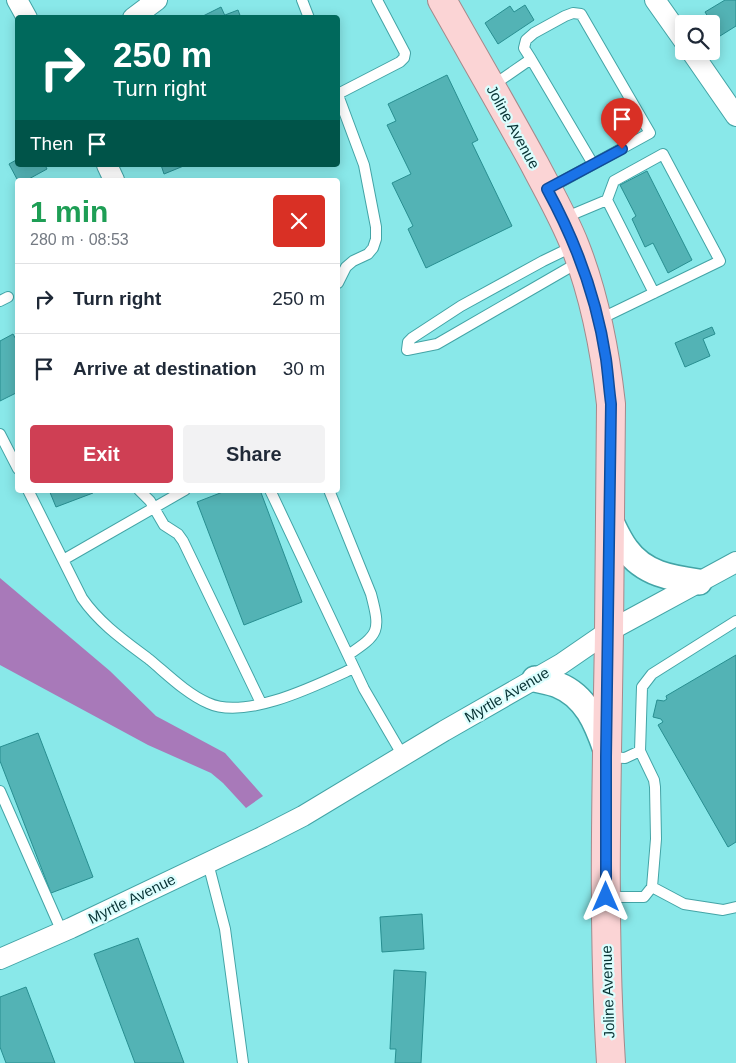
<!DOCTYPE html>
<meta charset="utf-8">
<style>
:root{--surface:#fff;--page:#f2f2f3;--text:#1f2937;--muted:#747a83;--line:#e0e1e3;--accent:#cf3f54}
body{margin:0;font-family:Helvetica,sans-serif;background:var(--page);color:var(--text);height:100vh;display:flex;flex-direction:column;font-size:19px;white-space:nowrap}
*{box-sizing:border-box;margin:0}
p{font-size:16px;color:var(--muted)}
.icon{flex:none;width:28px;height:28px;fill:none;stroke:currentColor;stroke-width:2;stroke-linecap:round;stroke-linejoin:round}
.map{position:relative;flex:1;overflow:hidden}
.panel{position:absolute;left:15px;top:178px;width:325px;height:315px;display:flex;flex-direction:column;background:var(--surface);border-radius:5px;box-shadow:0 2px 12px #0003}
.panel>*{flex:none}
.top-card{position:absolute;left:15px;top:15px;width:325px;height:152px;border-radius:5px;box-shadow:0 2px 12px #0003;background:#00695c;color:#fff;overflow:hidden}
.controls{position:absolute;left:675px;top:15px;display:grid;gap:10px}
.controls a{display:grid;place-items:center;width:45px;height:45px;border-radius:5px;background:var(--surface);box-shadow:0 2px 12px #0003;font-size:25px}
.pin{position:absolute;display:grid;place-items:center;width:42px;height:42px;color:#fff;margin:-51px -21px;border-radius:50% 50% 50% 0;rotate:-45deg;box-shadow:0 0 5px #0007}
.pin .icon{rotate:45deg}
.me{position:absolute;width:55px;margin:-28px;rotate:0deg;stroke-linejoin:round;filter:drop-shadow(0 0 4px #0008)}
.turn{display:flex;align-items:center;gap:18px;height:105px;padding:0 15px;font-size:22px}
.turn .icon{width:65px;height:65px;stroke-width:2.5}
.turn b{display:block;font-size:35px;line-height:42px}
.then{display:flex;align-items:center;height:48px;padding:0 15px;background:#0003;gap:10px;font-size:19px}
.round{display:grid;place-items:center;flex:none;width:52px;height:52px;border-radius:5px;background:var(--page)}
.overview{display:flex;align-items:center;justify-content:space-between;height:85px;padding:0 15px}
h1{font-size:30px;font-weight:700;line-height:38px;color:#1e9e55}
.primary-button{display:flex;gap:10px;margin-top:auto;padding:10px 15px}
.primary-button a{flex:1;height:58px;border-radius:5px;background:var(--accent);color:#fff;font-size:20px;font-weight:700;line-height:58px;text-align:center}
.primary-button a+a{background:var(--page);color:var(--text)}
ul{padding:0;list-style:none}
li{display:flex;align-items:center;gap:15px;height:70px;padding:0 15px;border-top:1px solid var(--line)}
li div{flex:1}
li b{display:block;font-size:19px}
li em{font-style:normal}
.map>svg:first-child{display:block}
.water{fill:#a879b9}
.building{fill:#53b3b5;stroke:#288e90}
.lines{fill:none;stroke-linecap:round;stroke-linejoin:round}
.service-casing{stroke:#43a4a6;stroke-width:12}
.minor-casing{stroke:#43a4a6;stroke-width:22}
.tertiary-casing{stroke:#43a4a6;stroke-width:28}
.primary-casing{stroke:#a5898b;stroke-width:30}
.service{stroke:#fff;stroke-width:10}
.minor{stroke:#fff;stroke-width:20}
.tertiary{stroke:#fff;stroke-width:25}
.primary{stroke:#fbd4d5;stroke-width:28}
.route-casing{stroke:#114b97;stroke-width:12}
.route{stroke:#1a73e8;stroke-width:9}
.labels{text-anchor:middle;stroke-width:4.5;stroke-linejoin:round;paint-order:stroke}
.street-label{font-size:15px;fill:#093435;stroke:#dbfefe}
</style>
<div class="map">
<svg width="736" height="1063" viewBox="0 0 736 1063">
<rect width="100%" height="100%" fill="#89e8e9"/>
<path class="water" d="M0 578 110 671 156 716 225 753 263 796 246 808 223 783 211 773 148 745 0 665Z"/>
<path class="building" d="M725 0H736V26L720 36 705 12Z
M525 5 534 20 498 44 485 23 510 6 514 12Z
M221 7 226 18H199Z
M238 10 241 18H226L225 15Z
M447 75 478 140 472 143 512 226 426 268 408 229 413 226 392 183 411 174 387 125 396 121 388 104Z
M18 159V165H45L47 169 27 180 18 181 9 164Z
M161 165H186L164 174Z
M647 171 692 260 668 273 653 243 645 247 632 219 636 216 620 185Z
M712 327 715 334 703 339 710 356 685 367 675 343Z
M13 334 18 343V392L0 401V341Z
M49 490H92L93 493 56 507Z
M228 490H260L302 602 244 625 197 502Z
M736 655V842L728 847 658 725 663 722 661 719 653 717 657 700 664 701 667 699 666 696Z
M38 733 93 877 51 893 0 761V747Z
M422 914 424 949 382 952 380 917Z
M138 938 184 1063H135L94 954Z
M394 970 426 972 421 1063H395L396 1049H390Z
M26 987 55 1063H6L0 1047V997Z"/>
<g class="lines">
<defs>
<path id="service" d="M302 0 309 18
M531 59 593 164
M492 86 531 59 524 48 526 40 534 33 565 16 573 13 581 14 650 133 548 189
M338 94 400 62 404 58 405 53 377 0
M338 95 364 165 376 227V239L373 248 368 254 353 261 346 267 338 283
M607 200 654 293
M564 218 607 200 614 181 663 154 720 261 598 320
M574 246 543 261 461 306 412 338 408 342 407 350 437 344 579 262
M0 301 8 297
M0 434 18 469
M28 490 82 598C100 624 125 641 150 660 168 675 187 694 208 703 246 721 319 684 354 668
M139 490 150 501 164 525 178 534 183 541 261 703
M270 490 364 689 403 756
M329 490 371 594C381 632 379 634 348 655
M63 560 185 490
M607 757 625 758 640 751 642 687 652 674 736 621
M0 791 62 932
M208 863 225 929 243 1063
M652 887 684 904 723 910 736 907
M607 897H644L652 887 656 839 655 787 654 780 640 751"/>
<path id="minor" d="M17 0 27 18
M655 0 684 41
M133 18 157 0
M691 51 736 116
M107 165 114 180
M0 959 71 928 262 837 303 816 444 731 561 664 609 631 736 562"/>
<path id="tertiary" d="M609 518C614 528 619 540 626 549 644 574 671 578 699 582
M535 679C543 681 551 682 558 685 586 696 597 724 606 750"/>
<path id="primary" d="M442 0C473 55 505 110 535 165 549 192 564 218 575 246 595 297 605 350 611 404 610 480 610 556 609 632 607 775 602 919 611 1063"/>
</defs>
<use href="#service" class="service-casing"/>
<use href="#minor" class="minor-casing"/>
<use href="#tertiary" class="tertiary-casing"/>
<use href="#primary" class="primary-casing"/>
<use href="#service" class="service"/>
<use href="#minor" class="minor"/>
<use href="#tertiary" class="tertiary"/>
<use href="#primary" class="primary"/>
</g>
<g class="lines">
<defs>
<path id="route" d="M606 897V757L611 404C609 389 608 374 606 359 597 299 576 242 547 189L622 149"/>
</defs>
<use href="#route" class="route-casing"/>
<use href="#route" class="route"/>
</g>
<g class="labels">
<g class="street-label">
<text transform="translate(513 127) rotate(61)" y="5">Joline Avenue</text>
<text transform="translate(507 695) rotate(-30)" y="5">Myrtle Avenue</text>
<text transform="translate(132 899) rotate(-26)" y="5">Myrtle Avenue</text>
<text transform="translate(608 992) rotate(-92)" y="5">Joline Avenue</text>
</g>
</g>
</svg>
<div class="controls">
<a><svg class="icon" aria-label="search" viewBox="0 0 24 24"><circle cx="10" cy="10" r="6"/><path d="M15 15l6 6"/></svg></a>
</div>
<div class="pin" style="left:622px;top:149px;background:#d93025"><svg class="icon" aria-label="arrive" viewBox="0 0 24 24"><path d="M6 21V4h12l-3 4 3 4H6"/></svg></div>
<svg class="me" style="left:606px;top:897px" viewBox="-20 -20 40 40"><path d="M0-17L14 15 0 8-14 15z" fill="#1a73e8" stroke="#fff" stroke-width="4"/></svg>
<div class="top-card">
<div class="turn"><svg class="icon" aria-label="right" viewBox="0 0 24 24"><path d="M7 20v-9h11M14 6l5 5-5 5"/></svg><div><b>250 m</b>Turn right</div></div>
<div class="then">Then<svg class="icon" aria-label="arrive" viewBox="0 0 24 24"><path d="M6 21V4h12l-3 4 3 4H6"/></svg></div>
</div>
<section class="panel">
<div class="overview"><div><h1>1 min</h1><p>280 m · 08:53</p></div><a class="round" style="background:#d93025;color:#fff"><svg class="icon" aria-label="close" viewBox="0 0 24 24"><path d="M6 6l12 12M18 6L6 18"/></svg></a></div>
<ul>
<li><svg class="icon" aria-label="right" viewBox="0 0 24 24"><path d="M7 20v-9h11M14 6l5 5-5 5"/></svg><div><b>Turn right</b></div><em>250 m</em></li>
<li><svg class="icon" aria-label="arrive" viewBox="0 0 24 24"><path d="M6 21V4h12l-3 4 3 4H6"/></svg><div><b>Arrive at destination</b></div><em>30 m</em></li>
</ul>
<div class="primary-button"><a>Exit</a><a>Share</a></div>
</section>
</div>
